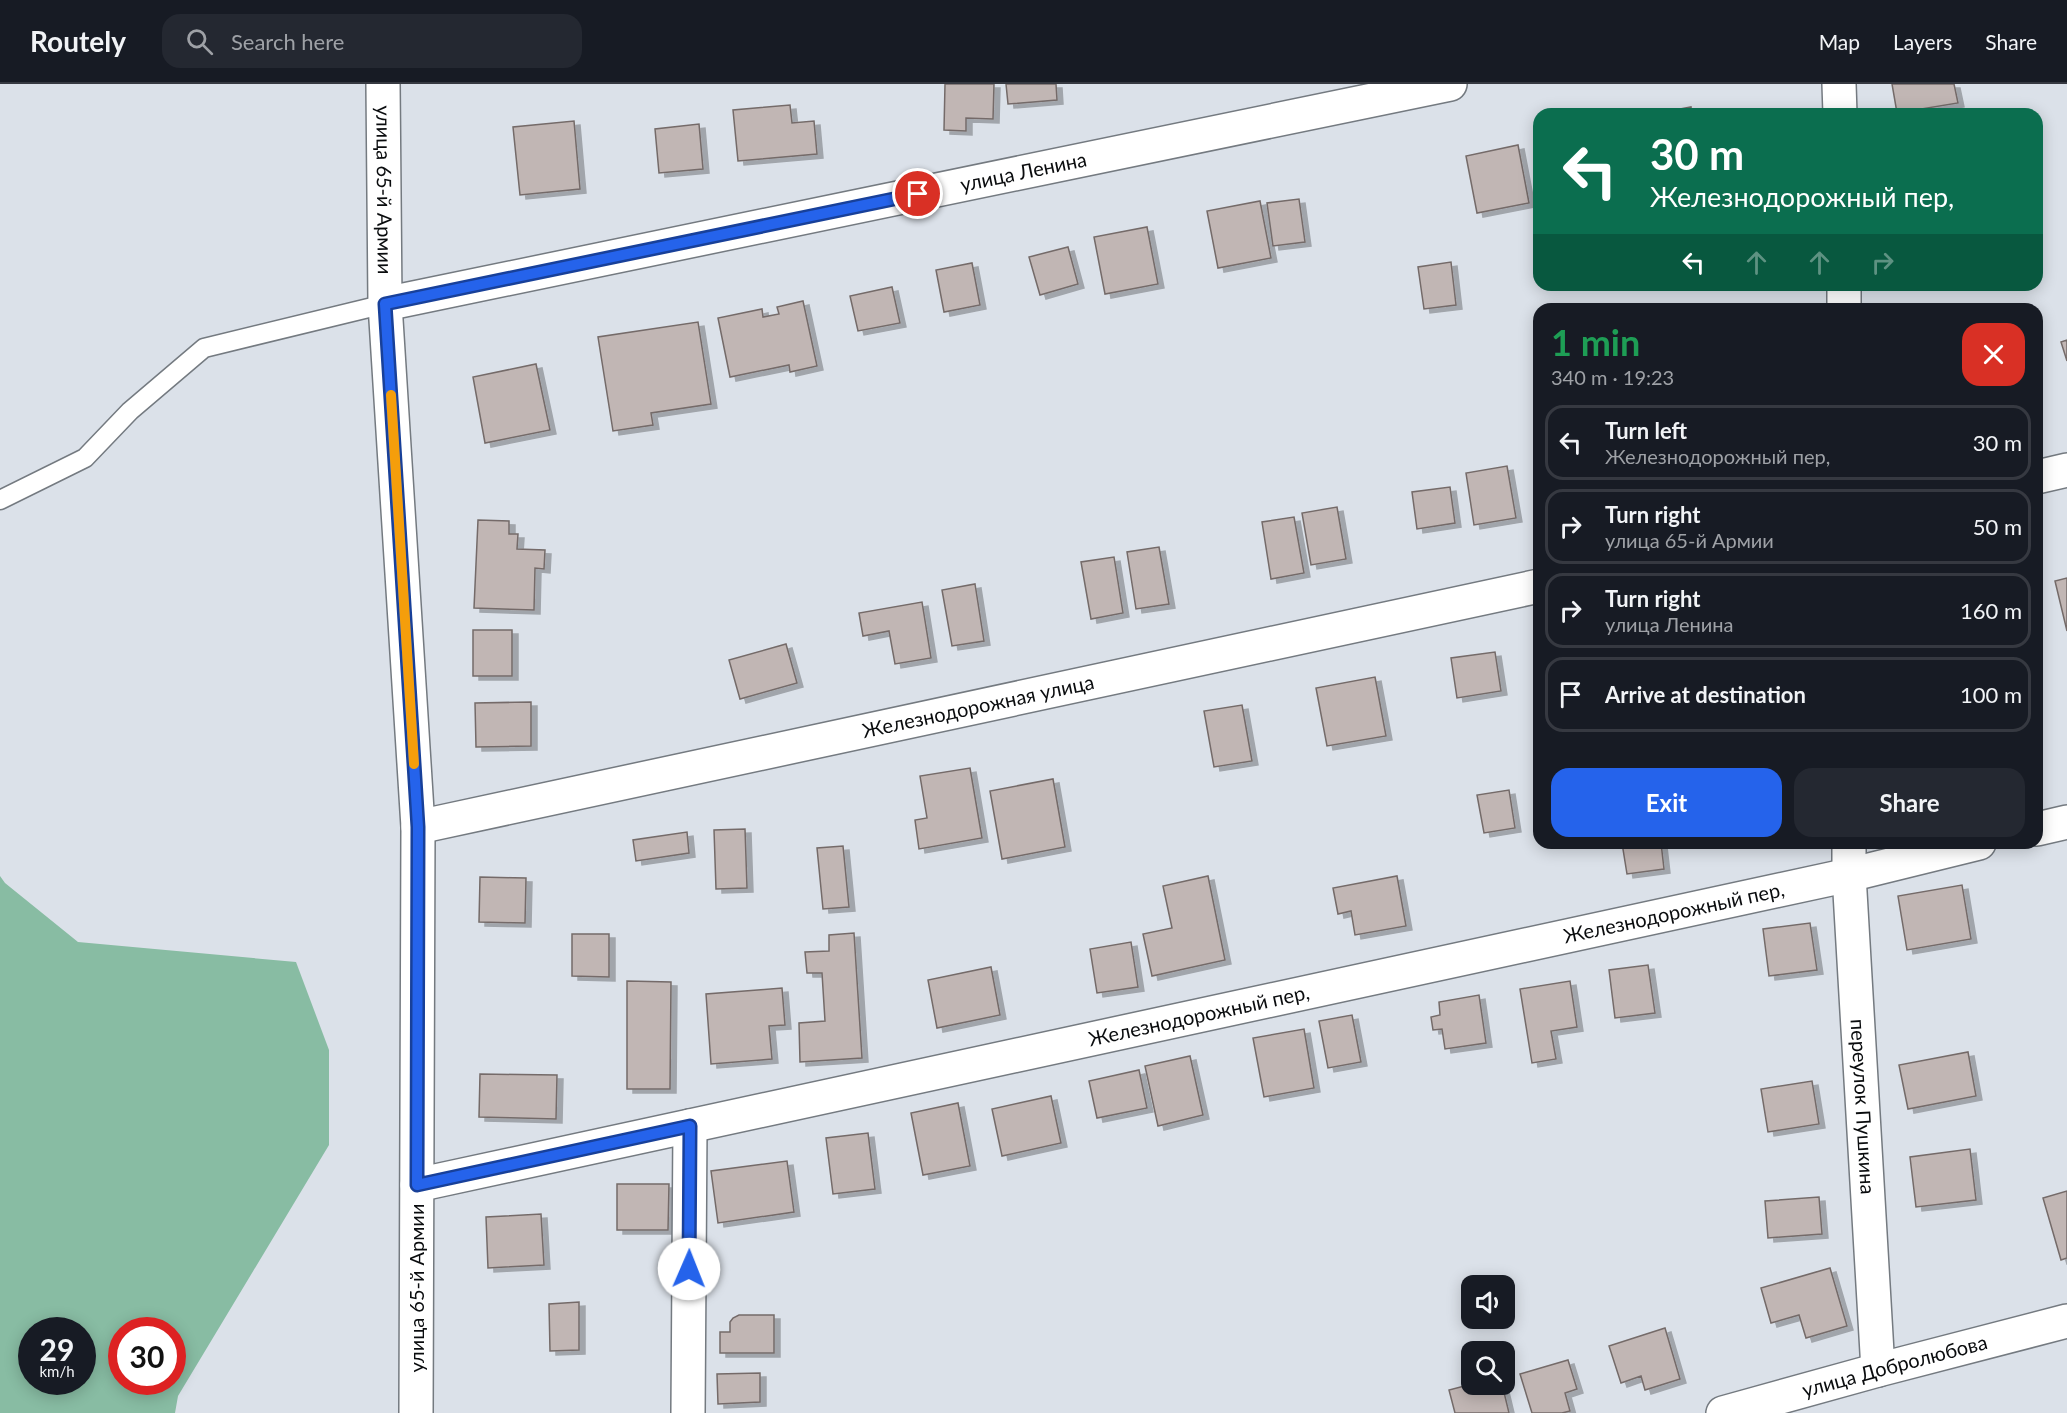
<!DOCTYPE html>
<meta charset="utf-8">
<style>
:root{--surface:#171b24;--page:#242831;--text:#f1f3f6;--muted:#9ea1a6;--line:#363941;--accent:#2563eb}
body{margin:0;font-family:Lato,sans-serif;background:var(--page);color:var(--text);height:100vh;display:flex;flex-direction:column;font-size:22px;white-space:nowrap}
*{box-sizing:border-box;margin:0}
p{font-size:20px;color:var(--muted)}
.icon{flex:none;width:33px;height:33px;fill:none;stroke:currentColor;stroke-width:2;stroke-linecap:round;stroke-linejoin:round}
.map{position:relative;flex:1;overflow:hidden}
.side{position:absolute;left:1533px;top:219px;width:510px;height:546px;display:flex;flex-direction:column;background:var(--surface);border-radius:18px;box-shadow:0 3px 15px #0003}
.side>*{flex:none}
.hud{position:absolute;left:1533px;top:24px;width:510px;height:183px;border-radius:18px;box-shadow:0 3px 15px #0003;background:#0b6e4f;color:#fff;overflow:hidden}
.tools{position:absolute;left:1461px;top:1191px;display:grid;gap:12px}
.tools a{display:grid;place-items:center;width:54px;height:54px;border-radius:12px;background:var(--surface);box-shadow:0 3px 15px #0003;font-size:30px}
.speed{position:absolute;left:18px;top:1233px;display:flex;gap:12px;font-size:30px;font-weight:700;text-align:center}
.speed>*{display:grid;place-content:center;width:78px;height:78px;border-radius:50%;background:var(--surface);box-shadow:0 3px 15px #0003;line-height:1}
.speed small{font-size:15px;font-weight:400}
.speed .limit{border:9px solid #d22;background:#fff;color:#111}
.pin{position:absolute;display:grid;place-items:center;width:51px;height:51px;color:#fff;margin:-26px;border:3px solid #fff;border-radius:50%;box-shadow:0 2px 6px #0007}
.me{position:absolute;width:66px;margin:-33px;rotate:1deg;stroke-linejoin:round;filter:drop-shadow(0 0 4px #0008)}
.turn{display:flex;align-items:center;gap:21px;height:126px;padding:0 18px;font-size:27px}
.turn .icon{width:78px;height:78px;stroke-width:2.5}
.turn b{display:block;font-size:42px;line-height:51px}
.lanes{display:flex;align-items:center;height:57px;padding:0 18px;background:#0003;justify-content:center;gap:30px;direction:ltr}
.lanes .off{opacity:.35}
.round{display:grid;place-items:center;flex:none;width:63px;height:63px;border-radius:18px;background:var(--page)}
.summary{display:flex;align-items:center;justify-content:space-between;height:102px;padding:0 18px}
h1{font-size:36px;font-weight:700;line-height:45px;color:#1e9e55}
.action{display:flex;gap:12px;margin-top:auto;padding:12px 18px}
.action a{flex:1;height:69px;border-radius:18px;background:var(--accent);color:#fff;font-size:24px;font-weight:700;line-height:69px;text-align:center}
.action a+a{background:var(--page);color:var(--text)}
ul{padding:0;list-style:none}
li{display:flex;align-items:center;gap:18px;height:75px;margin:0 12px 9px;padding:0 6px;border:3px solid var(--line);border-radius:18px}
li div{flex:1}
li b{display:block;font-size:22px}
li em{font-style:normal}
header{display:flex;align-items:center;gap:36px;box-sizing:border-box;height:84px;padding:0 30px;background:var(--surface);border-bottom:2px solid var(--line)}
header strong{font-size:28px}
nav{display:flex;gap:33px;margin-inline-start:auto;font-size:21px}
.search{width:420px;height:54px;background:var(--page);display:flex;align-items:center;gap:15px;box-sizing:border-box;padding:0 21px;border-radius:18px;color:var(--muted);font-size:22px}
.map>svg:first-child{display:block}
.green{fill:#88bca3;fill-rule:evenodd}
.building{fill:#c1b6b4;stroke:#746b69;stroke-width:1.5;filter:url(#shadow)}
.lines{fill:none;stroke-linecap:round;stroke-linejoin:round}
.lane-casing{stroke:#747a80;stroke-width:21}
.street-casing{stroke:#747a80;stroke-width:36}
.lane{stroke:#fff;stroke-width:18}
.street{stroke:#fff;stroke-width:33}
.route-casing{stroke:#184099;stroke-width:15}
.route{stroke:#2563eb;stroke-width:10}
.slow{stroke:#f59e0b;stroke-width:10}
.labels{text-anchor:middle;stroke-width:4.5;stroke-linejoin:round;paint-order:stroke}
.street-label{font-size:20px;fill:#0a0c0e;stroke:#fff}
</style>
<header>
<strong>Routely</strong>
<div class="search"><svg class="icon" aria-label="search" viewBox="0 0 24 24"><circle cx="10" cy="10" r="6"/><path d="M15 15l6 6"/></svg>Search here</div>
<nav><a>Map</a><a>Layers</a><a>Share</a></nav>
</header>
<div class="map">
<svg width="2067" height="1329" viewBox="0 0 2067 1329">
<defs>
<filter id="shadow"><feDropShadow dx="6" dy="4" stdDeviation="0" flood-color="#0004"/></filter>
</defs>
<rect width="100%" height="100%" fill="#dbe1e9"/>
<path class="green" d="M0 792 5 799 78 858 296 878 329 966V1061L178 1312 175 1329H0ZM32 1246H82V1298H32ZM122 1246H172V1298H122Z"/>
<path class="building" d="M945 0H994L993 35 966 34V47L944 46Z
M1006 0H1056L1057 16 1008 20Z
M1892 0H1954L1958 19 1897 29Z
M790 21 792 39 814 37 817 70 738 77 733 26Z
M1691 23 1692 30H1654Z
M574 37 580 105 520 111 513 43Z
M699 40 703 85 659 89 655 45Z
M1518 61 1529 119 1477 129 1466 72Z
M1299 115 1305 158 1273 162 1267 119Z
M1260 117 1271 174 1218 184 1207 127Z
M1147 143 1158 200 1105 210 1094 153Z
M1068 163 1078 200 1040 211 1029 173Z
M1451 178 1456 221 1424 225 1418 183Z
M972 179 980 221 944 228 936 186Z
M892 203 900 239 858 247 850 212Z
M803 217 817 282 790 288 789 281 730 293 718 234 762 225 763 233 779 230 777 223Z
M698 238 711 320 651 329 653 341 613 347 598 253Z
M2067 256V277L2061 258Z
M536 280 550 346 485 359 473 293Z
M1507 382 1516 434 1474 441 1466 389Z
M1450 403 1455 439 1417 445 1412 408Z
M1337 423 1346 475 1311 481 1302 429Z
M1294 433 1304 489 1271 495 1262 438Z
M478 436 509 437V450H518L517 465 545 466 544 485 535 484 534 526 474 524Z
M1159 463 1169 520 1136 525 1127 468Z
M1114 473 1123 529 1091 535 1081 478Z
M2067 494V547L2055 497Z
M975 500 984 557 952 562 942 506Z
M922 518 931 574 895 580 889 547 863 552 859 529Z
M473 546H512V592H473Z
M786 560 797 599 740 615 729 576Z
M1495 568 1501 607 1457 614 1451 574Z
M1375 593 1386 652 1327 662 1316 604Z
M531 618V662L476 663 475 619Z
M1242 621 1252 677 1214 683 1204 627Z
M970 684 982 754 919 765 915 736 927 734 920 692Z
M1053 695 1065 763 1002 775 990 707Z
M1509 706 1515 744 1484 749 1477 711Z
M745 745 747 804 716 805 714 746Z
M687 748 689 769 636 777 633 756Z
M1622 759H1661L1664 785 1627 790Z
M843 762 849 823 823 825 817 764Z
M1208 792 1225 876 1152 892 1143 850 1172 844 1163 802Z
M1397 792 1406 842 1355 851 1351 827 1338 830 1333 804Z
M480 793 526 794 525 839 479 838Z
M1962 801 1971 855 1907 866 1898 812Z
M1810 839 1817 886 1769 892 1763 845Z
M854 849 862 974 800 978 799 939 825 937 822 889H807L805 868 829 867V851Z
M572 850H609V893L572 892Z
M1131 858 1138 903 1097 909 1090 865Z
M1648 881 1655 929 1615 934 1609 886Z
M991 883 1000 931 937 944 928 896Z
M627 897 671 898 670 1005H627Z
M1570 897 1577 943 1551 947 1556 975 1532 979 1520 905Z
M782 904 785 941 769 942 772 975 711 980 706 910Z
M1479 911 1486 959 1445 965 1442 945 1433 946 1431 933 1440 931 1439 918Z
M1352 931 1361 978 1328 984 1319 937Z
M1304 945 1314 1004 1264 1013 1253 954Z
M1968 968 1976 1012 1908 1025 1899 981Z
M1190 972 1203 1031 1158 1042 1145 982Z
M1139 986 1147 1024 1097 1034 1089 997Z
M480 990 557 991 556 1035 479 1033Z
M1812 997 1819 1040 1768 1048 1761 1005Z
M1051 1012 1061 1059 1002 1072 992 1025Z
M958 1019 970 1082 923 1091 911 1029Z
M868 1049 875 1105 833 1110 826 1054Z
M1970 1065 1976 1116 1916 1123 1910 1073Z
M787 1077 794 1128 718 1139 711 1087Z
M617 1100H669L668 1146H617Z
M2067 1107V1174L2061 1176 2043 1114Z
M1819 1113 1822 1150 1768 1154 1765 1117Z
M541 1130 544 1181 488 1184 486 1133Z
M1830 1184 1847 1242 1806 1254 1799 1231 1771 1239 1761 1204Z
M579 1218V1266L550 1267 549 1220Z
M739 1231H774V1269H720V1248H730V1238L733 1234Z
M1665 1244 1680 1295 1645 1306 1641 1292 1621 1299 1609 1262Z
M1568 1276 1577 1305 1565 1309 1570 1327 1562 1329H1532L1520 1290Z
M760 1289V1318L718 1320 717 1290Z
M1472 1300H1502L1509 1329H1455L1449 1306Z"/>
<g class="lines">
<defs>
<path id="lane" d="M0 416 85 374 130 327 204 264 385 220"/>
<g id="street">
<path id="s1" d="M383 0 385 220 418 743 416 1329"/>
<path d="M1839 0 1840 30"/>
<path d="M1844 201V225"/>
<path id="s2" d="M385 220 1450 0"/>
<path d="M2037 393 2067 386"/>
<path id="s3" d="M418 743 1539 502"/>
<path d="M2037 745 2067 738"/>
<path id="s4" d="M1849 759V791L1878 1286"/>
<path id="s5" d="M417 1101 1849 791 1979 759"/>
<path d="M688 1329 690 1042"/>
<path id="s6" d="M1723 1329 1878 1286 2067 1237"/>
</g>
</defs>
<use href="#lane" class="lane-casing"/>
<use href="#street" class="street-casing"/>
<use href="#lane" class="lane"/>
<use href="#street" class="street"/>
</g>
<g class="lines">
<defs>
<path id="route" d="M689 1185 690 1042 417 1101 418 743 385 220 918 110"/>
</defs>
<use href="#route" class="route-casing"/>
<use href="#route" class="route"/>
<path class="slow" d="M391 311 414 680"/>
</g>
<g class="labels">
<g class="street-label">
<text dy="7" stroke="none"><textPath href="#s2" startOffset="652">улица Ленина</textPath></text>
<text dy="7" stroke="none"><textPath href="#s1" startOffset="106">улица 65-й Армии</textPath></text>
<text dy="7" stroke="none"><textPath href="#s3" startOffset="573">Железнодорожная улица</textPath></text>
<text dy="7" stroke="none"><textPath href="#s5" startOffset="1286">Железнодорожный пер,</textPath></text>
<text dy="7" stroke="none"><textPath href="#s5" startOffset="800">Железнодорожный пер,</textPath></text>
<text dy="7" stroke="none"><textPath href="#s4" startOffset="264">переулок Пушкина</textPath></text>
<text transform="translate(417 1204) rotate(-90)" y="7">улица 65-й Армии</text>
<text dy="7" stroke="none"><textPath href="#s6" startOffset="178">улица Добролюбова</textPath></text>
</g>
</g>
</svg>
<div class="tools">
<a><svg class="icon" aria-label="sound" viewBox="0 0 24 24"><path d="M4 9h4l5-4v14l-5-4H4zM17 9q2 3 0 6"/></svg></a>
<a><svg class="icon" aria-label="search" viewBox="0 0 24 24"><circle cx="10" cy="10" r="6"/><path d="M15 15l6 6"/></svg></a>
</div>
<div class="speed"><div>29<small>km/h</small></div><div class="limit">30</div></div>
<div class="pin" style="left:918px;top:110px;background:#d93025"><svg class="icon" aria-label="arrive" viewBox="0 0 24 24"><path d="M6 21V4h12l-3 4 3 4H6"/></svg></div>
<svg class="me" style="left:689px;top:1185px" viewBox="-20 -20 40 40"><circle r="19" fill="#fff"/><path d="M0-13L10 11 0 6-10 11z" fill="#2563eb"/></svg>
<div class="hud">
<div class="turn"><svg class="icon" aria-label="left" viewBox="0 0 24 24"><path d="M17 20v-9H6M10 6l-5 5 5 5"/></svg><div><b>30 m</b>Железнодорожный пер,</div></div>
<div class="lanes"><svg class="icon" aria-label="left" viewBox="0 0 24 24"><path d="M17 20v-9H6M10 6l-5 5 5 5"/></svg><svg class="icon off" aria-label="ahead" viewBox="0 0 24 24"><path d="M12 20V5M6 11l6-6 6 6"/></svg><svg class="icon off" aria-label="ahead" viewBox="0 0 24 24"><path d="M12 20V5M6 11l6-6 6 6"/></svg><svg class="icon off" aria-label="right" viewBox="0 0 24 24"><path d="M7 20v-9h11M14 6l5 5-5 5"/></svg></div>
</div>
<section class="side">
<div class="summary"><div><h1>1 min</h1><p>340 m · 19:23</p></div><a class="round" style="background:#d93025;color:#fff"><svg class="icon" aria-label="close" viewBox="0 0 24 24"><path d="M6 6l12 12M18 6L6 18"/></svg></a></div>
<ul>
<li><svg class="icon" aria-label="left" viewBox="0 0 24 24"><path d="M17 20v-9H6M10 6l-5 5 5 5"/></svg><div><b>Turn left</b><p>Железнодорожный пер,</p></div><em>30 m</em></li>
<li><svg class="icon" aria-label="right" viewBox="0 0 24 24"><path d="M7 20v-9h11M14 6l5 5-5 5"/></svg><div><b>Turn right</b><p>улица 65-й Армии</p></div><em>50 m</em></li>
<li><svg class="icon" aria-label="right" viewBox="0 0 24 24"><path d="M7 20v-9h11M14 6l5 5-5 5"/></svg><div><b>Turn right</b><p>улица Ленина</p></div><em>160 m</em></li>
<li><svg class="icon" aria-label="arrive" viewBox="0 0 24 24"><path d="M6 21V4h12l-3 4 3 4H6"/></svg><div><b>Arrive at destination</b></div><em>100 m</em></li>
</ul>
<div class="action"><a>Exit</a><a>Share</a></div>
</section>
</div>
